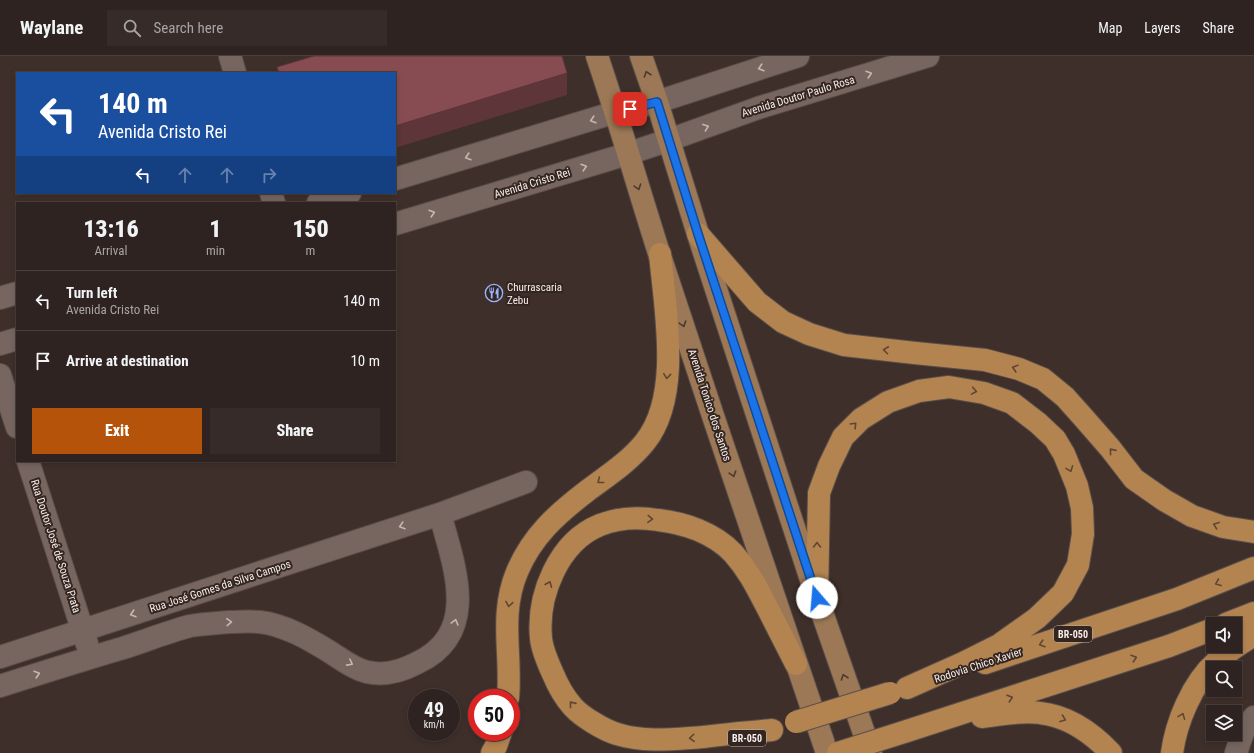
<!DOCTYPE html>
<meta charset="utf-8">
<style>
:root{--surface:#2e2320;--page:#362b29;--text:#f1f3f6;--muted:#a7a4a5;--line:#49403e;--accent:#b45309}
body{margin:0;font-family:"Roboto Condensed",sans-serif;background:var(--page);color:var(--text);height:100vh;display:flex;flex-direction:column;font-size:15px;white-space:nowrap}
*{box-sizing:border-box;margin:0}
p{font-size:13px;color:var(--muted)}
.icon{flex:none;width:22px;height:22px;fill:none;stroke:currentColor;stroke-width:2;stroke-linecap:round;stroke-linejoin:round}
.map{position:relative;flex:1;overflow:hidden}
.panel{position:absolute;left:16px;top:146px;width:380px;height:260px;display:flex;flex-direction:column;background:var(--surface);border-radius:0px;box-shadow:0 2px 6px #0003,0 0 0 1px var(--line)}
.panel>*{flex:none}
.hud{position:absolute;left:16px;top:16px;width:380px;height:122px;border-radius:0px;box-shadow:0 2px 6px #0003,0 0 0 1px var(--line);background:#1a4fa0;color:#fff;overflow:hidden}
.buttons{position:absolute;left:1206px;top:561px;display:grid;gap:8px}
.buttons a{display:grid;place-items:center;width:36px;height:36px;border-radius:0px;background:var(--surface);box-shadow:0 2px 6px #0003,0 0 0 1px var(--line);font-size:20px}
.speed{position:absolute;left:408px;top:633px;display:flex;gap:8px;font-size:20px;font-weight:700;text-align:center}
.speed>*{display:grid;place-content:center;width:52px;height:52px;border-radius:50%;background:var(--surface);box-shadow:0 2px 6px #0003,0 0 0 1px var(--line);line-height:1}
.speed small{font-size:10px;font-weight:400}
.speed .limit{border:6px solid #d22;background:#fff;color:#111}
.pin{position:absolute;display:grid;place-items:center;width:34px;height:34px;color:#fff;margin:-17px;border-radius:8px;box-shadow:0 2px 6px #0006}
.me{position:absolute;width:44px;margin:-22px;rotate:342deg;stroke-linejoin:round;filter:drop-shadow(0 0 3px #0008)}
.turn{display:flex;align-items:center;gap:14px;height:84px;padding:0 16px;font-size:18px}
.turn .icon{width:52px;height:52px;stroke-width:2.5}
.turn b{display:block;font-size:28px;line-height:34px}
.lanes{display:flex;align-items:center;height:38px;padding:0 16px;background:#0003;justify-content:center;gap:20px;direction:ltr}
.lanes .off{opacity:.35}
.eta{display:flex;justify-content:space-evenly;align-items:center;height:68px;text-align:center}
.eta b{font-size:24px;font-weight:800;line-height:28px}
.cta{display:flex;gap:8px;margin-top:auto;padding:8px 16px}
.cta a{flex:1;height:46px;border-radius:0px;background:var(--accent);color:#fff;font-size:16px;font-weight:800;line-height:46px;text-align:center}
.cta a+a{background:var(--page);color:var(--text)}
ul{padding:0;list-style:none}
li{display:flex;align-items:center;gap:12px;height:60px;padding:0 16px;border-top:1px solid var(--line)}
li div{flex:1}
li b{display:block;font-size:15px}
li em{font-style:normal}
header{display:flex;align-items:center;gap:24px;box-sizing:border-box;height:56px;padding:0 20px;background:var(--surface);border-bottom:1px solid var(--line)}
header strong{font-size:19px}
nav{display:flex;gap:22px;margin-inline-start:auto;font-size:14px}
.search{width:280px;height:36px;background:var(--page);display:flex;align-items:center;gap:10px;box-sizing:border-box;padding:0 14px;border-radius:0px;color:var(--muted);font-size:15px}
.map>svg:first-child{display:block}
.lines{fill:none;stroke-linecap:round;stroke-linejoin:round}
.minor-casing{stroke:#5b4f4a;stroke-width:24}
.major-casing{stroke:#5b4f4a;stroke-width:24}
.highway-casing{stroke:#5b4f4a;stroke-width:24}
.minor{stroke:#776660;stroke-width:22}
.major{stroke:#9c7856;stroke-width:22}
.highway{stroke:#b48450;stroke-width:22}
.highway-bridge-casing{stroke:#5b4f4a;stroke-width:24;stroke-linecap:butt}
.highway-bridge{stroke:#b48450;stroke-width:22}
.shaded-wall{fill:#5e3539}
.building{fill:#874c51;stroke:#5e3539}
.oneway{stroke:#c4b7b3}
.oneway2{stroke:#4d3a2e}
.oneway3{stroke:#604631}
.route-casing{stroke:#114b97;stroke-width:10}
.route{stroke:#1a73e8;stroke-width:7}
.labels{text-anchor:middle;stroke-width:4;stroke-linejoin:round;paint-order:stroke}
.shield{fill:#332520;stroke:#bcb1ad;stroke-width:1}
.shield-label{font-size:10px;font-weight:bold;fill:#f7edea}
.street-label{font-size:11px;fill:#f7edea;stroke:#332520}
.poi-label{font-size:11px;fill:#f7edea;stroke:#332520;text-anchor:start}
</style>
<header>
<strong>Waylane</strong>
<div class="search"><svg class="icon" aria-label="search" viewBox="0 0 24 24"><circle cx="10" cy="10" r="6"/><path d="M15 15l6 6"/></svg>Search here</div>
<nav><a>Map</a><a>Layers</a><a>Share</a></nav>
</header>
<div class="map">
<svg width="1254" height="697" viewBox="0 0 1254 697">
<rect width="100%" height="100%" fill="#3e2f2a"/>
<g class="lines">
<defs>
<path id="minor" d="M230 0 235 17
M395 123 616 56 657 46 798 0
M271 137 274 147
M318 147 350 137
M395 168 627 98 669 84 758 52 928 0
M0 242 17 237
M0 288 17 283
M0 319 17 371
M28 405 87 588
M0 601 440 458 526 426
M0 630C41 617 82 604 123 592 145 585 167 576 190 570 202 568 217 567 229 566 239 566 250 565 260 566 285 569 309 583 330 596 341 603 354 613 367 616 385 620 402 615 417 607 481 577 454 510 440 458
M1236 697 1243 676 1254 661"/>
<path id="major" d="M597 0C619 65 638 131 659 197 714 364 770 531 827 697
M641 0 657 46 698 178 817 542 871 697"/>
<path id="highway" d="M698 178 757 246 783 266 809 278 844 289 915 297 985 304 1019 313 1043 323 1065 341 1082 360 1110 392 1134 423 1164 444 1192 460 1223 471 1254 476
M817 542 819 437 829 410 843 381 861 363 888 346 919 335 949 331 984 337 1012 347 1038 367 1055 383 1064 398 1077 430 1082 452 1083 478 1078 509 1063 537 1037 562 999 589 963 607 907 632
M1226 568 1254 557
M985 607 1177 543 1254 512
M508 642C512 599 499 559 517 516 532 480 557 458 587 435 607 420 629 406 645 386 682 340 665 253 660 198
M982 661C1001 659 1021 654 1040 657 1068 660 1093 678 1111 697
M772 674C749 676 726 678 703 681 673 683 646 687 617 678 604 674 582 661 573 651 564 641 558 630 553 618 548 607 542 594 541 582 537 540 558 486 600 469 618 462 639 461 658 464 685 467 714 477 733 497 749 515 757 532 768 553 777 571 787 590 796 608
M907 675 1169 590 1213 573
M492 697 496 690 501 676
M1172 697C1176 667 1192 627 1216 606 1227 596 1241 587 1254 579"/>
</defs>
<use href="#minor" class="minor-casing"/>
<use href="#major" class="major-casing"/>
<use href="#highway" class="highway-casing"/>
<use href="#minor" class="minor"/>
<use href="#major" class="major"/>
<use href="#highway" class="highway"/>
<defs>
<path id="highway-bridge" d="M796 666 890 637
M838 697 907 675"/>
</defs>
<use href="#highway-bridge" class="highway-bridge-casing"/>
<use href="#highway-bridge" class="highway-bridge"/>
</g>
<path class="shaded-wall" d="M567 17V39L395 92V70Z"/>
<path class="building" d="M314 0H562L567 17 395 70V17H279L277 11Z"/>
<defs><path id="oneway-chevron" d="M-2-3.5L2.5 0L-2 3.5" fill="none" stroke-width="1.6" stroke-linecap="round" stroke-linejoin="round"/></defs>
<g class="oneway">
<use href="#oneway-chevron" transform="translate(761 12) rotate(162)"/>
<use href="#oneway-chevron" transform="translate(869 18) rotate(-17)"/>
<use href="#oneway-chevron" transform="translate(593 64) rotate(163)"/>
<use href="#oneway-chevron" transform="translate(706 71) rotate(-20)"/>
<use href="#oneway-chevron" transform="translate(468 101) rotate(163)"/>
<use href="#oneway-chevron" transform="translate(584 111) rotate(-17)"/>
<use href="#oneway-chevron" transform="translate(432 157) rotate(-17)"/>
<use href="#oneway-chevron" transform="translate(402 470) rotate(162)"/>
<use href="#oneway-chevron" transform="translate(133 558) rotate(162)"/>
<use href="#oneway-chevron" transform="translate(229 566) rotate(-3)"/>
<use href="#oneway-chevron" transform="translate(455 566) rotate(-75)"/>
<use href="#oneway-chevron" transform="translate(350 607) rotate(28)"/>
<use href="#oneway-chevron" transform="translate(37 618) rotate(-17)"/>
</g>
<g class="oneway2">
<use href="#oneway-chevron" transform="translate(647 18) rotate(-109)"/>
<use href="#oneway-chevron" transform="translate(638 131) rotate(72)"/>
<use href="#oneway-chevron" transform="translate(683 268) rotate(72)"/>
<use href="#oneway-chevron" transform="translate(733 418) rotate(72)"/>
<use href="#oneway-chevron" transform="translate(844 621) rotate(-109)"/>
</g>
<g class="oneway3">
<use href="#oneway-chevron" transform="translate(886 294) rotate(-173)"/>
<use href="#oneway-chevron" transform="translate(1015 312) rotate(-163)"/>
<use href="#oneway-chevron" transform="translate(667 320) rotate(96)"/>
<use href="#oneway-chevron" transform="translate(974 335) rotate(10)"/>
<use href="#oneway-chevron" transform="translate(854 369) rotate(-45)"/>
<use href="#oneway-chevron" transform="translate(1112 395) rotate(-129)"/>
<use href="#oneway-chevron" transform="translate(1070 413) rotate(69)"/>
<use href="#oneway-chevron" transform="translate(600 425) rotate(142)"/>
<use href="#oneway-chevron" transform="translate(650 463) rotate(3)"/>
<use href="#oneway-chevron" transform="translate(1216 469) rotate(-160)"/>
<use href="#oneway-chevron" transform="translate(817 489) rotate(-90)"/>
<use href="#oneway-chevron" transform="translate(1218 527) rotate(158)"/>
<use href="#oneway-chevron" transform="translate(549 528) rotate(-67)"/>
<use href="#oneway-chevron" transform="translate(509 548) rotate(99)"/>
<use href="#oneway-chevron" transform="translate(1042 588) rotate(162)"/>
<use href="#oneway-chevron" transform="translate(1134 602) rotate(-18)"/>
<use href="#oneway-chevron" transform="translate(1010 642) rotate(-18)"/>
<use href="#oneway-chevron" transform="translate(572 648) rotate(-129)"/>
<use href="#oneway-chevron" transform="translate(1182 660) rotate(-69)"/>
<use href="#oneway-chevron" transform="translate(1063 663) rotate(21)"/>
<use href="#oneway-chevron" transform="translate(692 682) rotate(175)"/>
</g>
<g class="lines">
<defs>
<path id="route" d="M630 53 657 46 698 178 817 542"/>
</defs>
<use href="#route" class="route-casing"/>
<use href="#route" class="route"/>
</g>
<defs>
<symbol id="restaurant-ring" viewBox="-11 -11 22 22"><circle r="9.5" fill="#332520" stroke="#9bb4fd" stroke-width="1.5"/><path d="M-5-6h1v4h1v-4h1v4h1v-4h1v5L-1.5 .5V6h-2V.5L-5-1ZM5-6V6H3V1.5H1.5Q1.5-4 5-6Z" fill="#9bb4fd"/></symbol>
</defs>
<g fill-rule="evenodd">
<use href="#restaurant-ring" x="484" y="227" width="20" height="20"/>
</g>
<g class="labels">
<g class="shield">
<rect x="1054" y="570" width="38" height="16" rx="3"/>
<rect x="728" y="674" width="38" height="16" rx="3"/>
</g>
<g class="shield-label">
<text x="1073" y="582">BR-050</text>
<text x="747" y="686">BR-050</text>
</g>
<g class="street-label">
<text transform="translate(798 40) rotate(-17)" y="4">Avenida Doutor Paulo Rosa</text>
<text transform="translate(532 127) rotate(-17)" y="4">Avenida Cristo Rei</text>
<text transform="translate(710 349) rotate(72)" y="4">Avenida Tonico dos Santos</text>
<text transform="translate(56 490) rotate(72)" y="4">Rua Doutor José de Souza Prata</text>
<text transform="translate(220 530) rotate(-18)" y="4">Rua José Gomes da Silva Campos</text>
<text transform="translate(978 609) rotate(-18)" y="4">Rodovia Chico Xavier</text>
</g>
<g class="poi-label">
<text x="507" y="235">Churrascaria<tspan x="507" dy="13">Zebu</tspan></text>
</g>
</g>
</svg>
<div class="buttons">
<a><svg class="icon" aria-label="sound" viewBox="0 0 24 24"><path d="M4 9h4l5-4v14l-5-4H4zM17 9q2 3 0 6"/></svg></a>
<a><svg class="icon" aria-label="search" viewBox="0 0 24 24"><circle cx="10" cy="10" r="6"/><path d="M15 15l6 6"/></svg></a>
<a><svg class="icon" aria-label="layers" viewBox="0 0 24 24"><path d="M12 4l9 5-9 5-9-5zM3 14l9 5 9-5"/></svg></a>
</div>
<div class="speed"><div>49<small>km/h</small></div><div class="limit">50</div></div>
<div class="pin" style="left:630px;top:53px;background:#d93025"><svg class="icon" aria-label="arrive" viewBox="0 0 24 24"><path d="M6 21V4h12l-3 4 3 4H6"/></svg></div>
<svg class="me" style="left:817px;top:542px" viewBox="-20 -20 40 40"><circle r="19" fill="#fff"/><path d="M0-13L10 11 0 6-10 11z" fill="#1a73e8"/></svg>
<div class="hud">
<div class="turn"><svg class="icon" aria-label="left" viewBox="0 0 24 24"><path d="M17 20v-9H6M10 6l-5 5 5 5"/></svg><div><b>140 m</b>Avenida Cristo Rei</div></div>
<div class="lanes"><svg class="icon" aria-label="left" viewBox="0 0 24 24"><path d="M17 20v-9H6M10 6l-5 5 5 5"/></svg><svg class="icon off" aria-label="ahead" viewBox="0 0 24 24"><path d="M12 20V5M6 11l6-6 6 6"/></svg><svg class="icon off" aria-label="ahead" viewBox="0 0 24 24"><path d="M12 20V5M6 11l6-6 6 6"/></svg><svg class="icon off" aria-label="right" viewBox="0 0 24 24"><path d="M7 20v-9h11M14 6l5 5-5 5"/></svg></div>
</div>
<section class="panel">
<div class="eta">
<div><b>13:16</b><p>Arrival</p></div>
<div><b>1</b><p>min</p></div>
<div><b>150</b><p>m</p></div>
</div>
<ul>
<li><svg class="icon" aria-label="left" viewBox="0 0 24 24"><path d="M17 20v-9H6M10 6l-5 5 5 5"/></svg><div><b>Turn left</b><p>Avenida Cristo Rei</p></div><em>140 m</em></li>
<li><svg class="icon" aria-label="arrive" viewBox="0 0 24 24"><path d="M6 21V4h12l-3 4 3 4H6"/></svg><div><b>Arrive at destination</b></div><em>10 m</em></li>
</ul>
<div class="cta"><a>Exit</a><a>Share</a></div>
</section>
</div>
